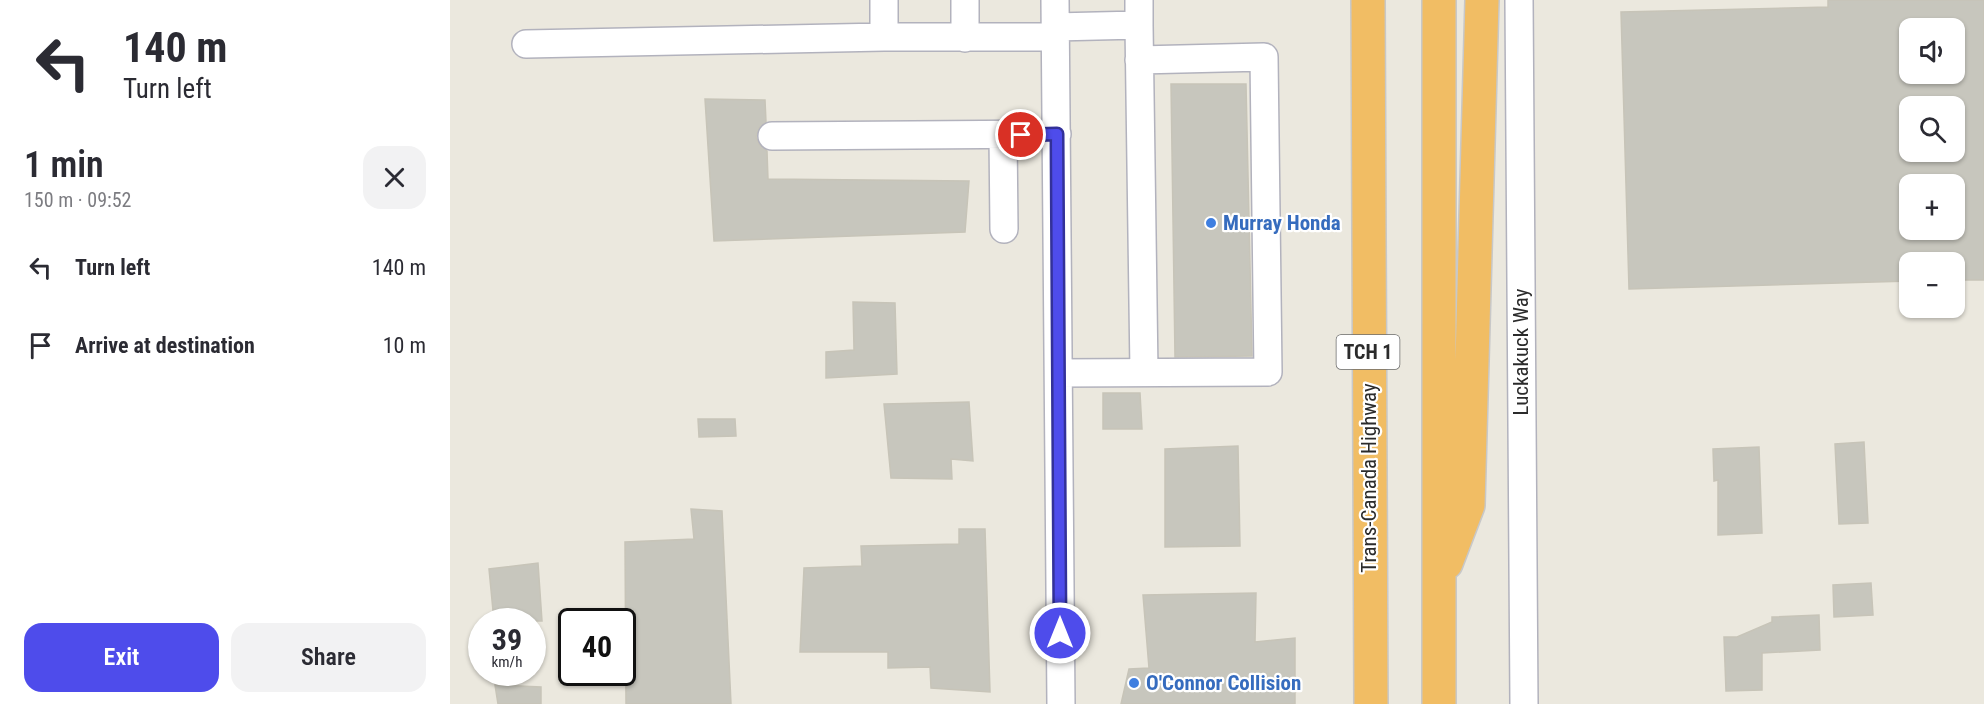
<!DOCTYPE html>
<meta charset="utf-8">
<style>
:root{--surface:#fff;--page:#f2f2f3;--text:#2b2b33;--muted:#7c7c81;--accent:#4e4ceb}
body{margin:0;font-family:"Roboto Condensed",sans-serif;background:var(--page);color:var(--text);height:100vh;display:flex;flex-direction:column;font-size:22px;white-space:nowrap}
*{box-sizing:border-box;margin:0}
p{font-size:20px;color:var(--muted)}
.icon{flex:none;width:33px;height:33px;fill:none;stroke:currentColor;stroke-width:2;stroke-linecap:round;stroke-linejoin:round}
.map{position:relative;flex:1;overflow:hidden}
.panel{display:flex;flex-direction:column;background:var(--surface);width:450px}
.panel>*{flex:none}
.guide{background:#fff;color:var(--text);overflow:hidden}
.fabs{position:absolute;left:1449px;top:18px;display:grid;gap:12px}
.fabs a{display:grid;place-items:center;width:66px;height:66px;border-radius:12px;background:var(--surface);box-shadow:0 2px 4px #0004;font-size:30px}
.speed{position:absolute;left:18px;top:608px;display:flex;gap:12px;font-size:30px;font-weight:700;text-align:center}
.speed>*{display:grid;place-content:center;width:78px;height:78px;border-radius:50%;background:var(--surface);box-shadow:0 2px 4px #0004;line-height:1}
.speed small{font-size:15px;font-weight:400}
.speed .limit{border:3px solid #111;border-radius:9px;background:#fff;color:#111}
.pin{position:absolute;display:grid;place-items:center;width:51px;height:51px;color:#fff;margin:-26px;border:3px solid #fff;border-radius:50%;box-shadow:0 2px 6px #0007}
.me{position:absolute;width:66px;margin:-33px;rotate:0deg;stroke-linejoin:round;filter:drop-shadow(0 0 4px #0008)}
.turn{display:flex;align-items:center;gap:21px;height:126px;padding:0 24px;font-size:27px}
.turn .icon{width:78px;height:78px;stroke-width:2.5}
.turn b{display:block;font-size:42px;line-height:51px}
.round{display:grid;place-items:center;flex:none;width:63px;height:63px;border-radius:18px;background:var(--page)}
.head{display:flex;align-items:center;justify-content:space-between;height:102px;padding:0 24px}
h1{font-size:36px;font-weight:600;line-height:45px}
.primary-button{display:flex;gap:12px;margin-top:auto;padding:12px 24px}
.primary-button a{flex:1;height:69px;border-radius:18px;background:var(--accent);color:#fff;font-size:24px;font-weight:600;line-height:69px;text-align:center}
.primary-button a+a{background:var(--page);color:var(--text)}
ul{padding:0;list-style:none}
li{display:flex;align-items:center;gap:18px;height:78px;padding:0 24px}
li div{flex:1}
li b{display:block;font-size:22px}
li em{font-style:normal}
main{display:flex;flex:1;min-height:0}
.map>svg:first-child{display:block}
.building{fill:#c7c6bd;stroke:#c7c4b8;stroke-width:1.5;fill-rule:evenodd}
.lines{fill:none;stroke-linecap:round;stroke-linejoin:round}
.minor-casing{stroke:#b2b2bd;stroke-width:30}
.highway-casing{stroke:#c8c8c8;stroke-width:36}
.minor{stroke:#fff;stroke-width:27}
.highway{stroke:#f1bd64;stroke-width:33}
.route-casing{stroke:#333199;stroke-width:15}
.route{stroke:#4e4ceb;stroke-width:10}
.shop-dot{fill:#3f7fe0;stroke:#fff;stroke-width:2}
.labels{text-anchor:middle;stroke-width:4.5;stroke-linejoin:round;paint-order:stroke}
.shield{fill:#fff;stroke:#6b6b6b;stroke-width:1.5}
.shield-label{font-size:20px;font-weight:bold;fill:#2b2b2b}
.shop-label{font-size:21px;font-weight:bold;fill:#366cbe;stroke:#fff;text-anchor:start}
.street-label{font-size:21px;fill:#2b2b2b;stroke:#fff}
</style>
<main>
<section class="panel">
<div class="guide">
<div class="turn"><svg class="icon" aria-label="left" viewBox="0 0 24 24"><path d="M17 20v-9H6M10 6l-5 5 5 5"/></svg><div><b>140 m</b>Turn left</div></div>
</div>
<div class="head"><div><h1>1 min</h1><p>150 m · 09:52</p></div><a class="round"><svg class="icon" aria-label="close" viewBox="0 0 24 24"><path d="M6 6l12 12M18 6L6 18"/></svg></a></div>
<ul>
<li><svg class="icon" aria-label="left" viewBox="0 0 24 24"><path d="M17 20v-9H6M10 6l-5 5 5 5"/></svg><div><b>Turn left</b></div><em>140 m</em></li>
<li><svg class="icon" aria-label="arrive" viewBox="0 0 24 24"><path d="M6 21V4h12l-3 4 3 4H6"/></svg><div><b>Arrive at destination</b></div><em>10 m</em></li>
</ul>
<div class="primary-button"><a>Exit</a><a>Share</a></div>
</section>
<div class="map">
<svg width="1534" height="704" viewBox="0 0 1534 704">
<rect width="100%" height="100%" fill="#ebe8de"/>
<path class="building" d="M1378 0H1534V280H1504V262H1460V281L1179 289 1171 12 1378 7ZM1460 28H1504V74H1460ZM1460 106H1504V152H1460ZM1460 184H1504V230H1460Z
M721 84H796L802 356 725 357Z
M255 99 315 100 316 122 309 128 306 137 309 144 317 151 318 179 519 181 515 232 264 241Z
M403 302 445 303 447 374 376 378V352L404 350Z
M653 393H690L692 429H653Z
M519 402 523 461 501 459 502 479 441 478 434 404Z
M248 419H285L286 436 249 437Z
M1414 442 1418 523 1389 524 1385 444Z
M788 446 790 546 715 547V449Z
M1309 447 1312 533 1268 535V480L1264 481 1263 449Z
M241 509 272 511 281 704H176L175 542 244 539Z
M509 529H535L540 692 481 688 480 667 438 668V652H350L354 568 412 566 411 546 509 544Z
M88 563 92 621H44L39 569Z
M1421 583 1423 615 1384 617 1383 585Z
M806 593 805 642 845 638V704H671L679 669 699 668 693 595Z
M1369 615 1370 650 1312 653V690L1276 691 1274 637H1287L1322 622V617Z
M45 685 91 687V704H48Z"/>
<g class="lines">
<defs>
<path id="minor" d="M434 0V37
M515 0V38
M605 0 611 704
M689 0V25
M1069 0 1074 704
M605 27 689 25 694 372
M76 44 434 37H605
M553 135 554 229
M322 136 607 134
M609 373 818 372 814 57 689 60"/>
<path id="highway" d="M918 0 921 704
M989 0V704
M996 563 1018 505 1032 0"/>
</defs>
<use href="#minor" class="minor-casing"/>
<use href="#highway" class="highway-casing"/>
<use href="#minor" class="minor"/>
<use href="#highway" class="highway"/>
</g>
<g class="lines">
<defs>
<path id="route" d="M571 135 607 134 610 633"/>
</defs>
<use href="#route" class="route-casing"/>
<use href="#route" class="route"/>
</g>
<g class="shop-dot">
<circle cx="761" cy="223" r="6"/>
<circle cx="684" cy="683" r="6"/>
</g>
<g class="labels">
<rect class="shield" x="886.5" y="335" width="63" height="34" rx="4.5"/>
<g class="shield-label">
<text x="918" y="359">TCH 1</text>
</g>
<g class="shop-label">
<text x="773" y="230">Murray Honda</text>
<text x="696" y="690">O'Connor Collision</text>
</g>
<g class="street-label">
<text transform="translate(1071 352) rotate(-90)" y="7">Luckakuck Way</text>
<text transform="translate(919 478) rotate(-90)" y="7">Trans-Canada Highway</text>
</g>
</g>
</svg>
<div class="fabs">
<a><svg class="icon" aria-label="sound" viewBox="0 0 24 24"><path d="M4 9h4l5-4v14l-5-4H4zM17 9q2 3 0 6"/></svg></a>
<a><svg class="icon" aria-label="search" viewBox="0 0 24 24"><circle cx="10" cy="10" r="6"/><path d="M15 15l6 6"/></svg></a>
<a>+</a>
<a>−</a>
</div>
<div class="speed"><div>39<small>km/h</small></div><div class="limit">40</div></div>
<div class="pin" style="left:571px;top:135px;background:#d93025"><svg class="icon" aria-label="arrive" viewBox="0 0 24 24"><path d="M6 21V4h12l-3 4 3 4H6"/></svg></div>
<svg class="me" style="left:610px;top:633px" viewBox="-20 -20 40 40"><circle r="17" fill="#4e4ceb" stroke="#fff" stroke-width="3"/><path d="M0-11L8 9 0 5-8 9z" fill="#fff"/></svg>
</div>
</main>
